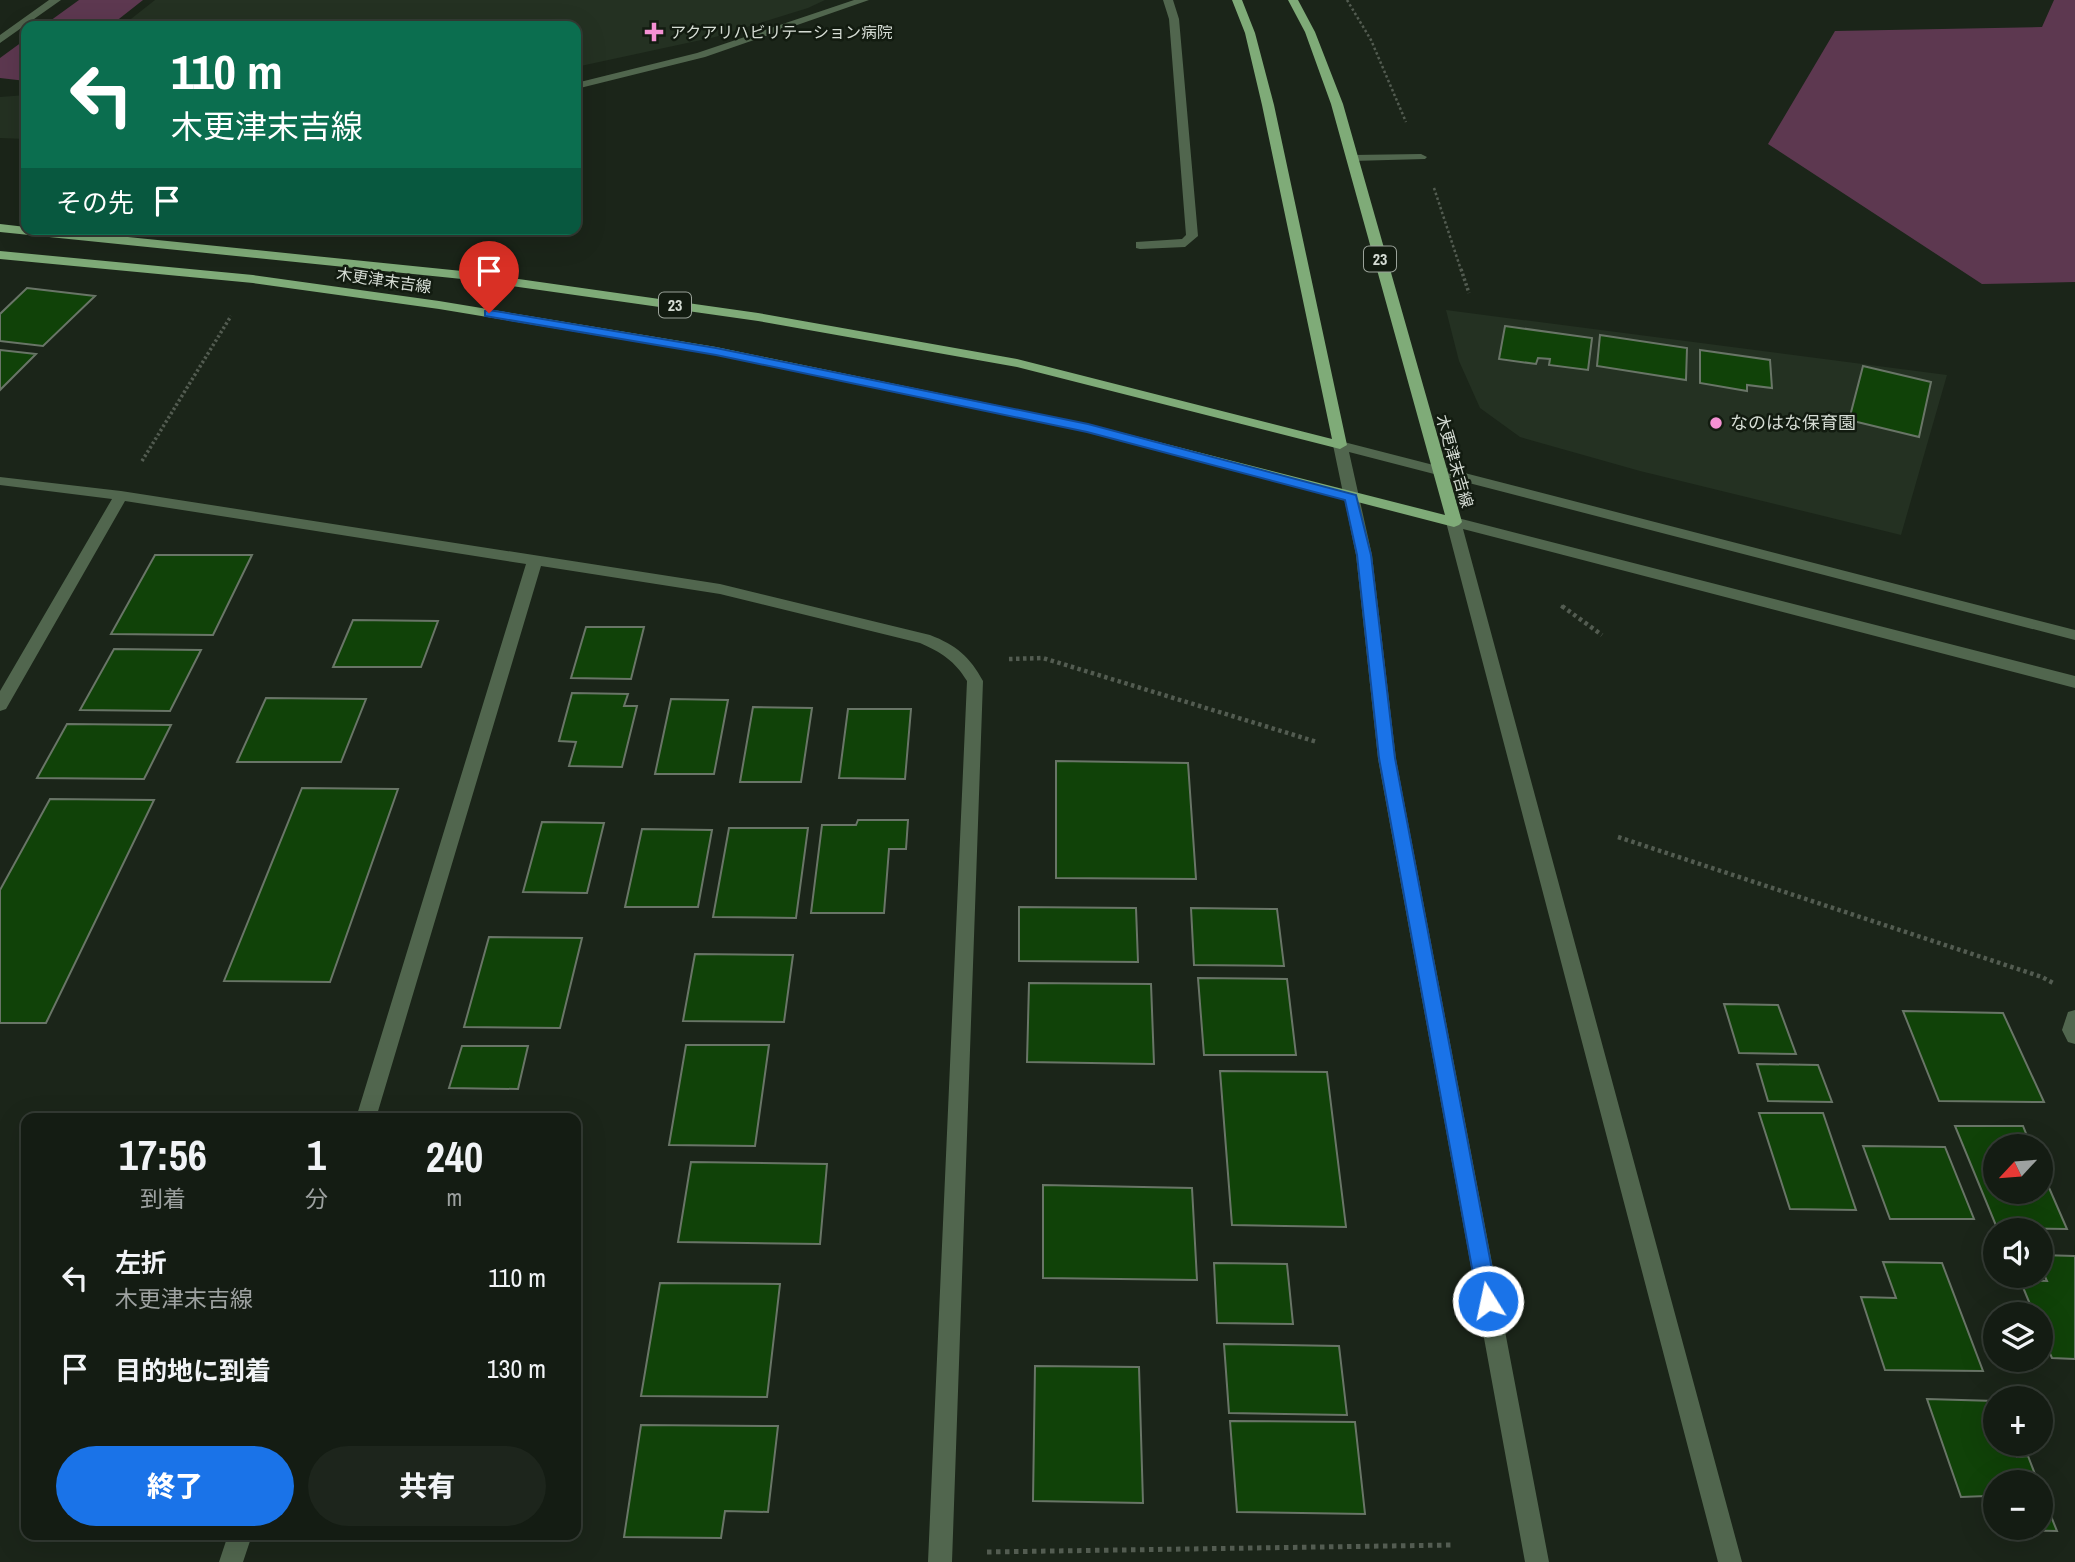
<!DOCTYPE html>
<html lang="ja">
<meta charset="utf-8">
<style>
:root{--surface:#141c13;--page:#1d251c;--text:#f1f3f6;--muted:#9da1a0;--line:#333a33;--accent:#1a73e8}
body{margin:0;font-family:"Archivo Narrow","Noto Sans JP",sans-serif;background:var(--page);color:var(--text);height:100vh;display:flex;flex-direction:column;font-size:26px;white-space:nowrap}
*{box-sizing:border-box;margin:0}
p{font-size:23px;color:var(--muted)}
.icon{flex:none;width:38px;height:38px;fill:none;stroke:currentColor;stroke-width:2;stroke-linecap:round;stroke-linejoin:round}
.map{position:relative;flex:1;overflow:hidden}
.side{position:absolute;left:21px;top:1113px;width:560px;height:427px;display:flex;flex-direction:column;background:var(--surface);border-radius:14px;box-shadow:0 7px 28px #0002,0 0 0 2px var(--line)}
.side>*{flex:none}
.guide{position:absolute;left:21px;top:21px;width:560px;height:214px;border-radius:14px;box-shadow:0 7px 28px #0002,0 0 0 2px var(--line);background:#0b6e4f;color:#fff;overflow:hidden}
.needle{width:46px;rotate:244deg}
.tools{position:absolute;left:1983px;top:1134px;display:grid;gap:14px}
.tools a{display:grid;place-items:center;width:70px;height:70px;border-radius:50%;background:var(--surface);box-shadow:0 7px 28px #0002,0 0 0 2px var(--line);font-size:35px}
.pin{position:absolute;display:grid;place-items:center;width:60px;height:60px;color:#fff;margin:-72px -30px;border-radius:50% 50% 50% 0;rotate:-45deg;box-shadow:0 0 7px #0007}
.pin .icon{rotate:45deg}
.me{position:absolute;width:77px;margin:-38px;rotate:350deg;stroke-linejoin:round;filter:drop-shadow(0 0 5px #0008)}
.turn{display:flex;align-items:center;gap:24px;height:147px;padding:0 35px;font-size:32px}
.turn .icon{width:91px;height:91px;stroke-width:2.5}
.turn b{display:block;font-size:49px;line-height:60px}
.then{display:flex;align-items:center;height:66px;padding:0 35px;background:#0003;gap:14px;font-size:26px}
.eta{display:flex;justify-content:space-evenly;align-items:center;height:119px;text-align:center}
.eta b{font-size:42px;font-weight:800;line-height:49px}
.button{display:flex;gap:14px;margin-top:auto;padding:14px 35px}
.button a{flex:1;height:80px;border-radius:42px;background:var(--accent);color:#fff;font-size:28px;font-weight:800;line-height:80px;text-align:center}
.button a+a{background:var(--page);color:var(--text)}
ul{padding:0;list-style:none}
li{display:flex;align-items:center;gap:21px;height:91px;padding:0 35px}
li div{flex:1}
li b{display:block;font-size:26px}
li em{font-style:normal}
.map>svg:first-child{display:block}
.built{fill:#243122}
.green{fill:#5d3850}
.building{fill:#104208;stroke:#697567;stroke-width:2}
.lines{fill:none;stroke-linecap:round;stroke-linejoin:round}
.path-far3{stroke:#535c51;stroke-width:2.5;stroke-dasharray:2.5 2.5;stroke-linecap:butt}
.path-far2{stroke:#535c51;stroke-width:3.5;stroke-dasharray:2.5 2.5;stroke-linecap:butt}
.path-far1{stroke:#535c51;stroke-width:4.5;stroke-dasharray:3.5 3.5;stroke-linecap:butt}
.path{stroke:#535c51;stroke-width:5;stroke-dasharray:4.5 4.5;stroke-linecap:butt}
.minor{fill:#51664e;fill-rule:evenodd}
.major{fill:#7fab78;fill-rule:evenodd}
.route{fill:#1a73e8;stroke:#114b97;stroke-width:2}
.poi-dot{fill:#f491d3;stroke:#121b10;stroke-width:2.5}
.labels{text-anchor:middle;stroke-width:5;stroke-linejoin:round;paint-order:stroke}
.far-poi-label{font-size:16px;fill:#d5dcd4;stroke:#121b10;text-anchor:start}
.shield{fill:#121b10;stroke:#9aa299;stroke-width:2}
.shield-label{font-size:16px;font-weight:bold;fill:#d5dcd4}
.far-street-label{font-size:16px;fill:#d5dcd4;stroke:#121b10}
.poi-label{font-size:18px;fill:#d5dcd4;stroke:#121b10;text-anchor:start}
</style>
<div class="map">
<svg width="2075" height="1562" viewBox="0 0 2075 1562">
<rect width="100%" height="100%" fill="#1b2519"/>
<path class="built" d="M155 0H825L808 8 715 37 576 67V26H122Z
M26 95V139L0 138V97Z
M1446 310 1947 375 1901 535 1640 471 1520 437 1480 408 1459 361Z"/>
<path class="green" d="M79 0H143L110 26H43Z
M2054 0H2075V282L1982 284 1768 144 1835 31 2042 27Z
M26 39V81L0 78V58Z"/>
<path class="building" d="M27 288 95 296 43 346 0 341V314Z
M1505 326 1592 338 1588 370 1549 365 1550 359 1538 358 1536 364 1499 359Z
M1600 335 1687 348 1686 380 1597 366Z
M0 350 36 354 0 390Z
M1700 350 1770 360 1772 388 1747 385V391L1700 383Z
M1863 366 1931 382 1919 437 1849 420Z
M155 555H252L213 635 111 634Z
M353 620 438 621 421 667H333Z
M586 627H644L631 679 571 678Z
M114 649 201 650 170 711 80 710Z
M572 693 628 694 624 706H637L622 767 569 766 576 742 559 741Z
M266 698 366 699 341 762H237Z
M671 699 728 700 714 774H655Z
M753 707 812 708 801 782H740Z
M848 709H911L905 779 839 778Z
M67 724 171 725 144 779 37 778Z
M1056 761 1188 763 1196 879 1056 878Z
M302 788 398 789 330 982 224 981Z
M50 799 154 800 46 1023H0V890Z
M858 820H908L906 849H889L884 913H811L822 825H856Z
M542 822 604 823 587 893 523 892Z
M729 828H808L796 918 713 917Z
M642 829 712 830 698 907H625Z
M1019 907 1136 908 1138 962 1019 961Z
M1191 908 1277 909 1284 966 1194 965Z
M489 937 582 938 560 1028 464 1027Z
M695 954 793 955 784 1022 683 1021Z
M1198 978 1287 979 1296 1055H1204Z
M1029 983 1151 984 1154 1064 1027 1062Z
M1724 1004 1778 1005 1796 1054 1739 1053Z
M1903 1011 2003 1013 2044 1102 1939 1101Z
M686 1045H769L755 1146 669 1145Z
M462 1046H528L518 1089 449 1088Z
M1757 1064 1818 1065 1832 1102 1768 1101Z
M1220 1071 1327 1072 1346 1227 1232 1225Z
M1759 1113H1823L1856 1210 1790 1209Z
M1955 1126H2023L2031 1146H1995V1192H2040V1167L2067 1229 1997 1228Z
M1863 1146 1945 1147 1974 1219H1890Z
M691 1162 827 1164 820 1244 678 1242Z
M1043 1185 1192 1188 1197 1280 1043 1278Z
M2040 1255 2075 1256V1359L2052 1358 2040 1331V1314H2034L2020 1280 2047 1281 2040 1266Z
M1883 1262 1942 1263 1983 1371 1885 1370 1861 1297 1896 1298Z
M1214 1263 1287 1264 1293 1324 1217 1323Z
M660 1283 780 1284 767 1397 641 1396Z
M1224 1344 1339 1346 1347 1415 1229 1413Z
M1035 1366 1139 1367 1143 1503 1033 1501Z
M1927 1399 1995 1401V1444H2012L2017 1457 2028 1456 2038 1482H1995V1519L1986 1496 1961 1497Z
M1230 1421 1355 1422 1365 1514 1237 1512Z
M641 1425 778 1426 768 1512 725 1511 721 1538 624 1537Z
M2040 1489 2057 1531 1999 1530 2040 1528Z"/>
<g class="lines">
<path class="path-far3" d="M1347 0 1371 40 1406 122
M1434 188 1461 270"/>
<path class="path-far2" d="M1461 269 1469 293
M142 461 231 316
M1561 606 1564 608"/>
<path class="path-far1" d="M1562 606 1602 635
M1009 659 1043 658 1317 742
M1618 837 2042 977 2055 984"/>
<path class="path" d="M987 1552 1452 1545"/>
<path class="minor" d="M49 0H61L0 43V35Z
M854 0H869L705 57 576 89V83L697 53Z
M1163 0H1173L1179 19 1198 236 1185 247 1140 249 1136 248V242L1182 239 1186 235 1169 19Z
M1421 154 1427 157 1425 159 1352 161 1346 158 1352 155Z
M1340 441 2075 630V640L1349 452 1372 555 1396 759 1549 1562H1525L1378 759 1356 555 1333 445Z
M0 477 121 491 720 584 930 635C956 645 970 657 983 681L952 1562H928L967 681C955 661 941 652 920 643L720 594 541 566 376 1118H356L526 564 125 501 6 709 0 711V691L112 499 0 485Z
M1454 517 2075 676V688L1463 529 1742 1562H1718L1446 522Z
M2075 1010V1044L2068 1042 2062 1030 2068 1012Z
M228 1535H252L243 1562H219Z"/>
<path class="major" d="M1232 0H1242L1255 33 1274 105 1347 445 1340 449 1017 367 758 321 462 279 0 232V224L26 227V229H49L462 271 758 313 1017 359 1332 439 1262 105 1245 33Z
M1288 0H1298L1315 32 1343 104 1462 522 1459 525 1454 527 1087 432 716 355 439 309 253 283 0 259V251L253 275 439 301 716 347 1088 424 1445 515 1331 104 1305 32Z"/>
</g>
<path class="route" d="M489 310 716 348 1088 424 1356 495 1371 555 1395 758 1498 1301 1495 1308 1488 1311 1481 1308 1478 1301 1379 758 1357 555 1345 500 1087 432 716 355 485 316V311Z"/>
<g class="poi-dot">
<path d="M650.5 21.5h7v7h7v7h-7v7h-7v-7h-7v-7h7z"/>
<circle cx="1716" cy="423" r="7"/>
</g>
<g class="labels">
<g class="far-poi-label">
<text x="670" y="38">アクアリハビリテーション病院</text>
</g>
<g class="shield">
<rect x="1364" y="246.5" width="32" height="25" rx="5"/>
<rect x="659" y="292.5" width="32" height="25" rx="5"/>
</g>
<g class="shield-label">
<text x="1380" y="265">23</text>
<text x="675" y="311">23</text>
</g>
<g class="far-street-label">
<text transform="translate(384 280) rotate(8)" y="6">木更津末吉線</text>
<text transform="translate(1455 461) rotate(74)" y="6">木更津末吉線</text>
</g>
<g class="poi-label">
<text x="1730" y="429">なのはな保育園</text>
</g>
</g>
</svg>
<div class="tools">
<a><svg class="needle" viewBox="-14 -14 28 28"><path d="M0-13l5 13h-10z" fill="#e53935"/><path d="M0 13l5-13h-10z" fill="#9da1a0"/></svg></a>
<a><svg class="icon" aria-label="sound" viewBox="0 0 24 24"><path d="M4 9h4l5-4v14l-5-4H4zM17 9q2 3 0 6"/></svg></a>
<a><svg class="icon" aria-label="layers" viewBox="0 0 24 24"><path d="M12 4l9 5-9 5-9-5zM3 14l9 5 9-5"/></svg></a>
<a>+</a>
<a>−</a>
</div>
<div class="pin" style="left:489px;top:313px;background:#d93025"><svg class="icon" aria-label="arrive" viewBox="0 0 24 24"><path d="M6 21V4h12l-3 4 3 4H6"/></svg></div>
<svg class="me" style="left:1488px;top:1301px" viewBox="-20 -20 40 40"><circle r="17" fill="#1a73e8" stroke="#fff" stroke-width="3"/><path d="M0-11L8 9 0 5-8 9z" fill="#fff"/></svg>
<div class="guide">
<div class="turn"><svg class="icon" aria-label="left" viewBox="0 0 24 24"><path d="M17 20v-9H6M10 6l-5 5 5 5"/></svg><div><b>110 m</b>木更津末吉線</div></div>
<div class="then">その先<svg class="icon" aria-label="arrive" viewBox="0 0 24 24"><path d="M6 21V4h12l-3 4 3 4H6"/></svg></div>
</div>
<section class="side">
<div class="eta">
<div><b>17:56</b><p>到着</p></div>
<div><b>1</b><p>分</p></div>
<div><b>240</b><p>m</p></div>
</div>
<ul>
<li><svg class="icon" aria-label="left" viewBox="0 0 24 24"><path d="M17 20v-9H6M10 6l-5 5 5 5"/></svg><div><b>左折</b><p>木更津末吉線</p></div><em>110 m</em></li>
<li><svg class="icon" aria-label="arrive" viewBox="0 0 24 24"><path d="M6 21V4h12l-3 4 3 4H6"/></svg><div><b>目的地に到着</b></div><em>130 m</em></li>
</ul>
<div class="button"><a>終了</a><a>共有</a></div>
</section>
</div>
